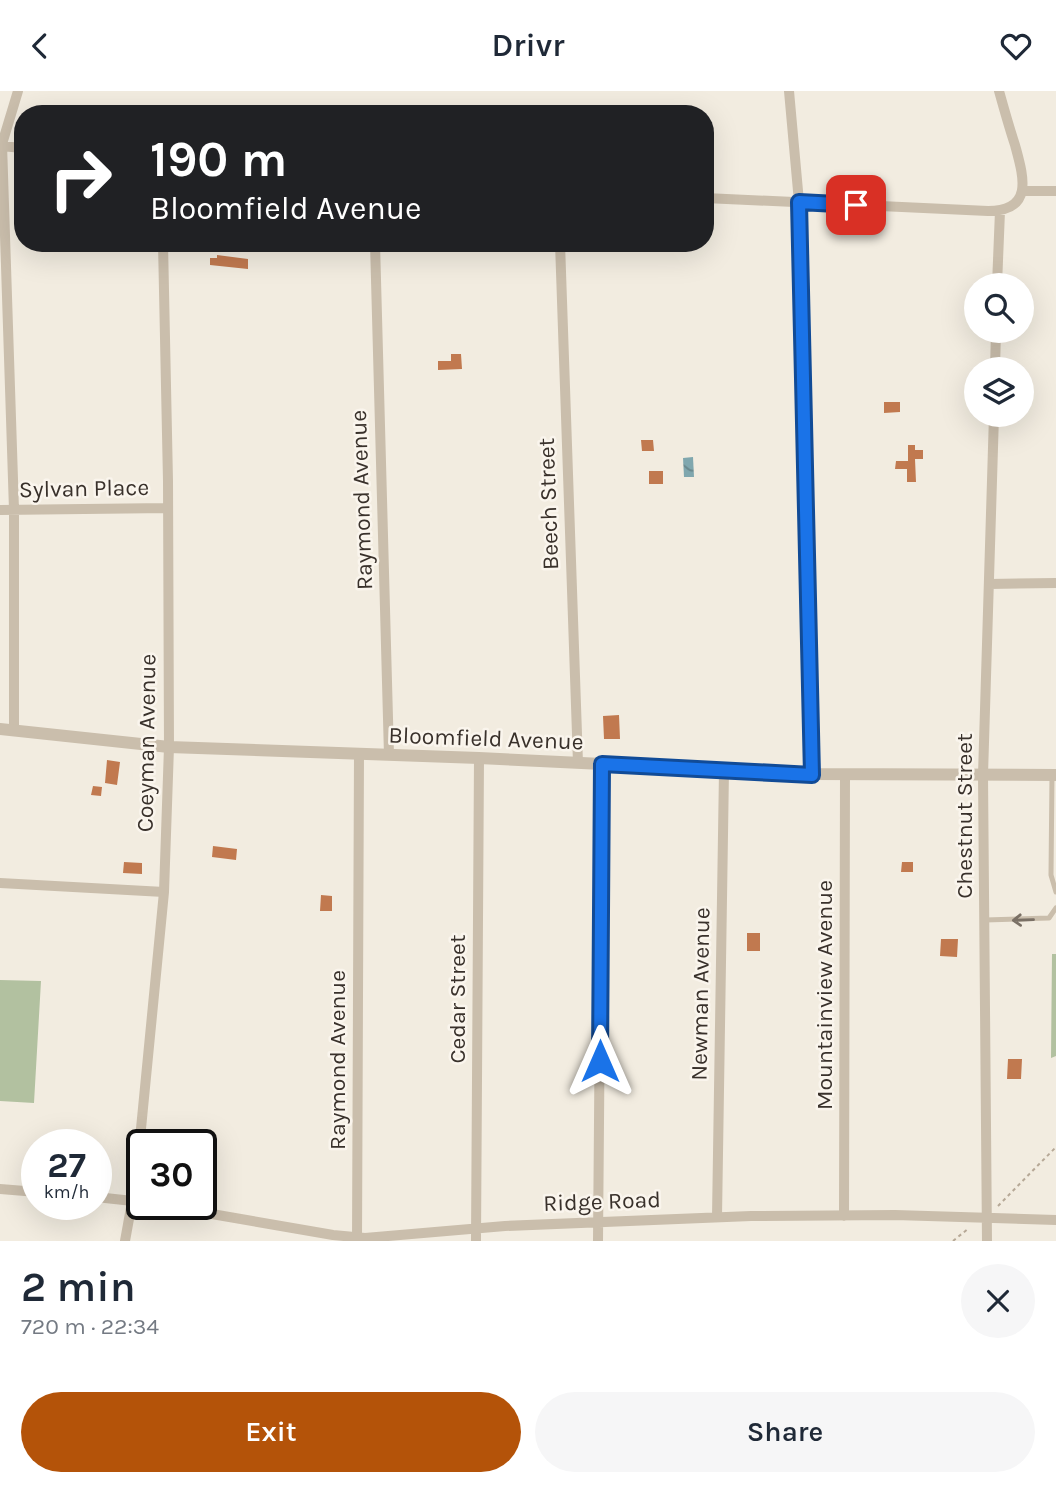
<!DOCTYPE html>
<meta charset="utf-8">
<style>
:root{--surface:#fff;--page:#f6f6f7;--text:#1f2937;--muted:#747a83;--accent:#b45309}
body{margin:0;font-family:Karla,sans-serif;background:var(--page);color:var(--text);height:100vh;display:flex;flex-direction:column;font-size:26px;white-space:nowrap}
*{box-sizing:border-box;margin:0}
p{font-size:23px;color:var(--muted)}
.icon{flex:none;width:38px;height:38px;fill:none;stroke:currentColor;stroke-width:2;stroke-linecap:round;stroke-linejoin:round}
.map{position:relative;height:1150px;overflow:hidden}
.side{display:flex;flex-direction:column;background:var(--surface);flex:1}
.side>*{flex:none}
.guide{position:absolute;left:14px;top:14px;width:700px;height:147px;border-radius:28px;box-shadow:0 7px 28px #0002;background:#202124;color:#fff;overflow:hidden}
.buttons{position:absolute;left:964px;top:182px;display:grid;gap:14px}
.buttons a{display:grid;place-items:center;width:70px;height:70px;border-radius:50%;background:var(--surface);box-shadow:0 7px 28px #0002;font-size:35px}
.speed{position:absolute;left:21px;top:1038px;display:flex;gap:14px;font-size:35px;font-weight:700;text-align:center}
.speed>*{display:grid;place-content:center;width:91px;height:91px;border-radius:50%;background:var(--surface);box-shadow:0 7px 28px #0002;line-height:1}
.speed small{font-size:18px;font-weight:400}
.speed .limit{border:4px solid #111;border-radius:10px;background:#fff;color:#111}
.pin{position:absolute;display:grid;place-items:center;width:60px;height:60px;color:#fff;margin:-30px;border-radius:14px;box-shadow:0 4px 10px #0006}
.me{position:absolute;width:77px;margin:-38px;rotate:0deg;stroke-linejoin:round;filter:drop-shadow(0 0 5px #0008)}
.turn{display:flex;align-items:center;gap:24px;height:147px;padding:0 21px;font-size:32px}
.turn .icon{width:91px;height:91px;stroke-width:2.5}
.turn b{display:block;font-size:49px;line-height:60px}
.round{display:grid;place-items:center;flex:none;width:74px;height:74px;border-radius:37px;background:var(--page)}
.head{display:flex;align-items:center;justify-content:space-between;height:119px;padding:0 21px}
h1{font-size:42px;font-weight:600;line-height:52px}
.action{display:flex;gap:14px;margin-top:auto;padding:14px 21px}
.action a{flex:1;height:80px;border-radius:42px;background:var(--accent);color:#fff;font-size:28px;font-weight:600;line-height:80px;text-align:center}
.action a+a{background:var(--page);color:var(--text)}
header{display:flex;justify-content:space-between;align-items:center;height:91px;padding:0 21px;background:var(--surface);font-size:32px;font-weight:600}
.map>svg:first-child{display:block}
.grass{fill:#b2c1a0}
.water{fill:url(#water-waves)}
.building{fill:#c1794f}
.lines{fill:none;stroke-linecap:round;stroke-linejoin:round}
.path{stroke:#b6a896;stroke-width:2;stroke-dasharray:3.5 3.5;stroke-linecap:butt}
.service{stroke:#cabeac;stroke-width:5}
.minor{stroke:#cabeac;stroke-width:10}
.tertiary{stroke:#cabeac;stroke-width:12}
.oneway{stroke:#7a7065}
.route-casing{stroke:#114b97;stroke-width:18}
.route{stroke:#1a73e8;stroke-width:12}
.labels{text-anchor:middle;stroke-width:5;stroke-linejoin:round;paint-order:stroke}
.street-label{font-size:23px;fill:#39312b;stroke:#faf5ed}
</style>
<header><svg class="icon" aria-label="back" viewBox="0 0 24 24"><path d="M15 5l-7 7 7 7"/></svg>Drivr<svg class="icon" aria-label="heart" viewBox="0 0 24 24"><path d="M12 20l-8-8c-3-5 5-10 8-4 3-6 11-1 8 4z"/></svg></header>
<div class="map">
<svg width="1056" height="1150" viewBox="0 0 1056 1150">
<defs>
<pattern id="water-waves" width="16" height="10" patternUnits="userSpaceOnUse" patternTransform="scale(1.75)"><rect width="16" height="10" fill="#80a7ae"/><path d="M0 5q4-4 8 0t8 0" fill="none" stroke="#6a898e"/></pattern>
</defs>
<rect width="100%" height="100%" fill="#f2ece0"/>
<path class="grass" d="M1052 863H1056V965L1051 967Z
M0 889 41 890 34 1012 0 1010Z"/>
<path class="water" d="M693 366 694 386H684L683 367Z"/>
<path class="building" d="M217 164 248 168V178L210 174V167H217Z
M451 263H461L462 278 438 279V270H451Z
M884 311H900V321L884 322Z
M641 349H653L654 360H642Z
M908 354H915V359H923V368H915L916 391H907V378H895L896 370H908Z
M649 380H663V393H649Z
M619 624 620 648H604L603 625Z
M107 669 120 671 117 694 105 692Z
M93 695 102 696 101 705 91 704Z
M213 755 237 758 236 769 212 766Z
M124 771 142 772V783L123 782Z
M902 771H913V781H901Z
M321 804 332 805V820H320Z
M747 842H760V860H747Z
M941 848H958L957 866 940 865Z
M1008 968H1022L1021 988H1007Z"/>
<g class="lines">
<path class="path" d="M998 1115 1056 1056
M953 1150 969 1137"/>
<path class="service" d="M1052 684 1051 784 1056 801
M985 829 1049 827 1056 817"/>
<path class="minor" d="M789 0 799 111 812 683
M0 55 23 57
M1022 100H1056
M705 107 988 120C1035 120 1023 84 1015 54 1009 36 1004 18 999 0
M375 152 389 664
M560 152 578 672
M997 194 1000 120
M995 278 996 240
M0 419 168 417
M989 493 1056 492
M14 639V419L2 53 18 0
M0 792 164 801
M0 1098 37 1101
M96 1106 142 1111
M154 1113 333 1144 365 1147 505 1135 751 1125 895 1124 1056 1129
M844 1125 845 684
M717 1126 724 680
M125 1150 136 1089 164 801 169 656 168 390 163 152
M357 1150 359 663
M476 1150 479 667
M598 1150 602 673
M987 1150 983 684 994 324"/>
<path class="tertiary" d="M0 638 169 656 479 667 812 683 1056 684"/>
</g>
<defs><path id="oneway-shaft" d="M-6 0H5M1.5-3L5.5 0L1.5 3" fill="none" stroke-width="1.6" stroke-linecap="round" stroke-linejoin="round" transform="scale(1.75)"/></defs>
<use class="oneway" href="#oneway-shaft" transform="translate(1023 829) rotate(178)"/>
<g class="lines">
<defs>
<path id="route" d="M600 970 602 673 812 684 799 111 856 114"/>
</defs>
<use href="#route" class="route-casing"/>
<use href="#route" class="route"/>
</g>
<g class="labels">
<g class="street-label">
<text transform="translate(84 397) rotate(-1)" y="8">Sylvan Place</text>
<text transform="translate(361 409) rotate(-92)" y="8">Raymond Avenue</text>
<text transform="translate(548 413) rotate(-92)" y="8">Beech Street</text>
<text transform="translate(486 647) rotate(2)" y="8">Bloomfield Avenue</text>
<text transform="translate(146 652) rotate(-89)" y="8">Coeyman Avenue</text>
<text transform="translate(964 725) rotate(-90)" y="8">Chestnut Street</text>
<text transform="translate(700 903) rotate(-89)" y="8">Newman Avenue</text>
<text transform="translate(824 904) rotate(-90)" y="8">Mountainview Avenue</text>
<text transform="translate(457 908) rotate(-90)" y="8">Cedar Street</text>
<text transform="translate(337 969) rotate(-90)" y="8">Raymond Avenue</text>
<text transform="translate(602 1110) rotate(-2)" y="8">Ridge Road</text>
</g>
</g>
</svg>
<div class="buttons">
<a><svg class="icon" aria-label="search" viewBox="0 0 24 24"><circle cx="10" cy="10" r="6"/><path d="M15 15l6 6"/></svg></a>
<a><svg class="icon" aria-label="layers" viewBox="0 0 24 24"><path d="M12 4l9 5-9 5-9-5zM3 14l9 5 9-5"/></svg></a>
</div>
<div class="speed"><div>27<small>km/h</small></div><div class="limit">30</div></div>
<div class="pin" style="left:856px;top:114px;background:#d93025"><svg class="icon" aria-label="arrive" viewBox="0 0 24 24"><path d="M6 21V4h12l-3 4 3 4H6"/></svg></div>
<svg class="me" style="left:600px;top:970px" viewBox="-20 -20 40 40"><path d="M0-17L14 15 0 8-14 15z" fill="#1a73e8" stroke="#fff" stroke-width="4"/></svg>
<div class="guide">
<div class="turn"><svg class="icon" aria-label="right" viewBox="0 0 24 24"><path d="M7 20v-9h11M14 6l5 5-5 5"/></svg><div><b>190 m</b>Bloomfield Avenue</div></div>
</div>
</div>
<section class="side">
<div class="head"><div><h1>2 min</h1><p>720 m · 22:34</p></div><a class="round"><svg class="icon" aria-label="close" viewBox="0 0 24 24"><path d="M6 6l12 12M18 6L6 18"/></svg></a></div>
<div class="action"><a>Exit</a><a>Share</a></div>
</section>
